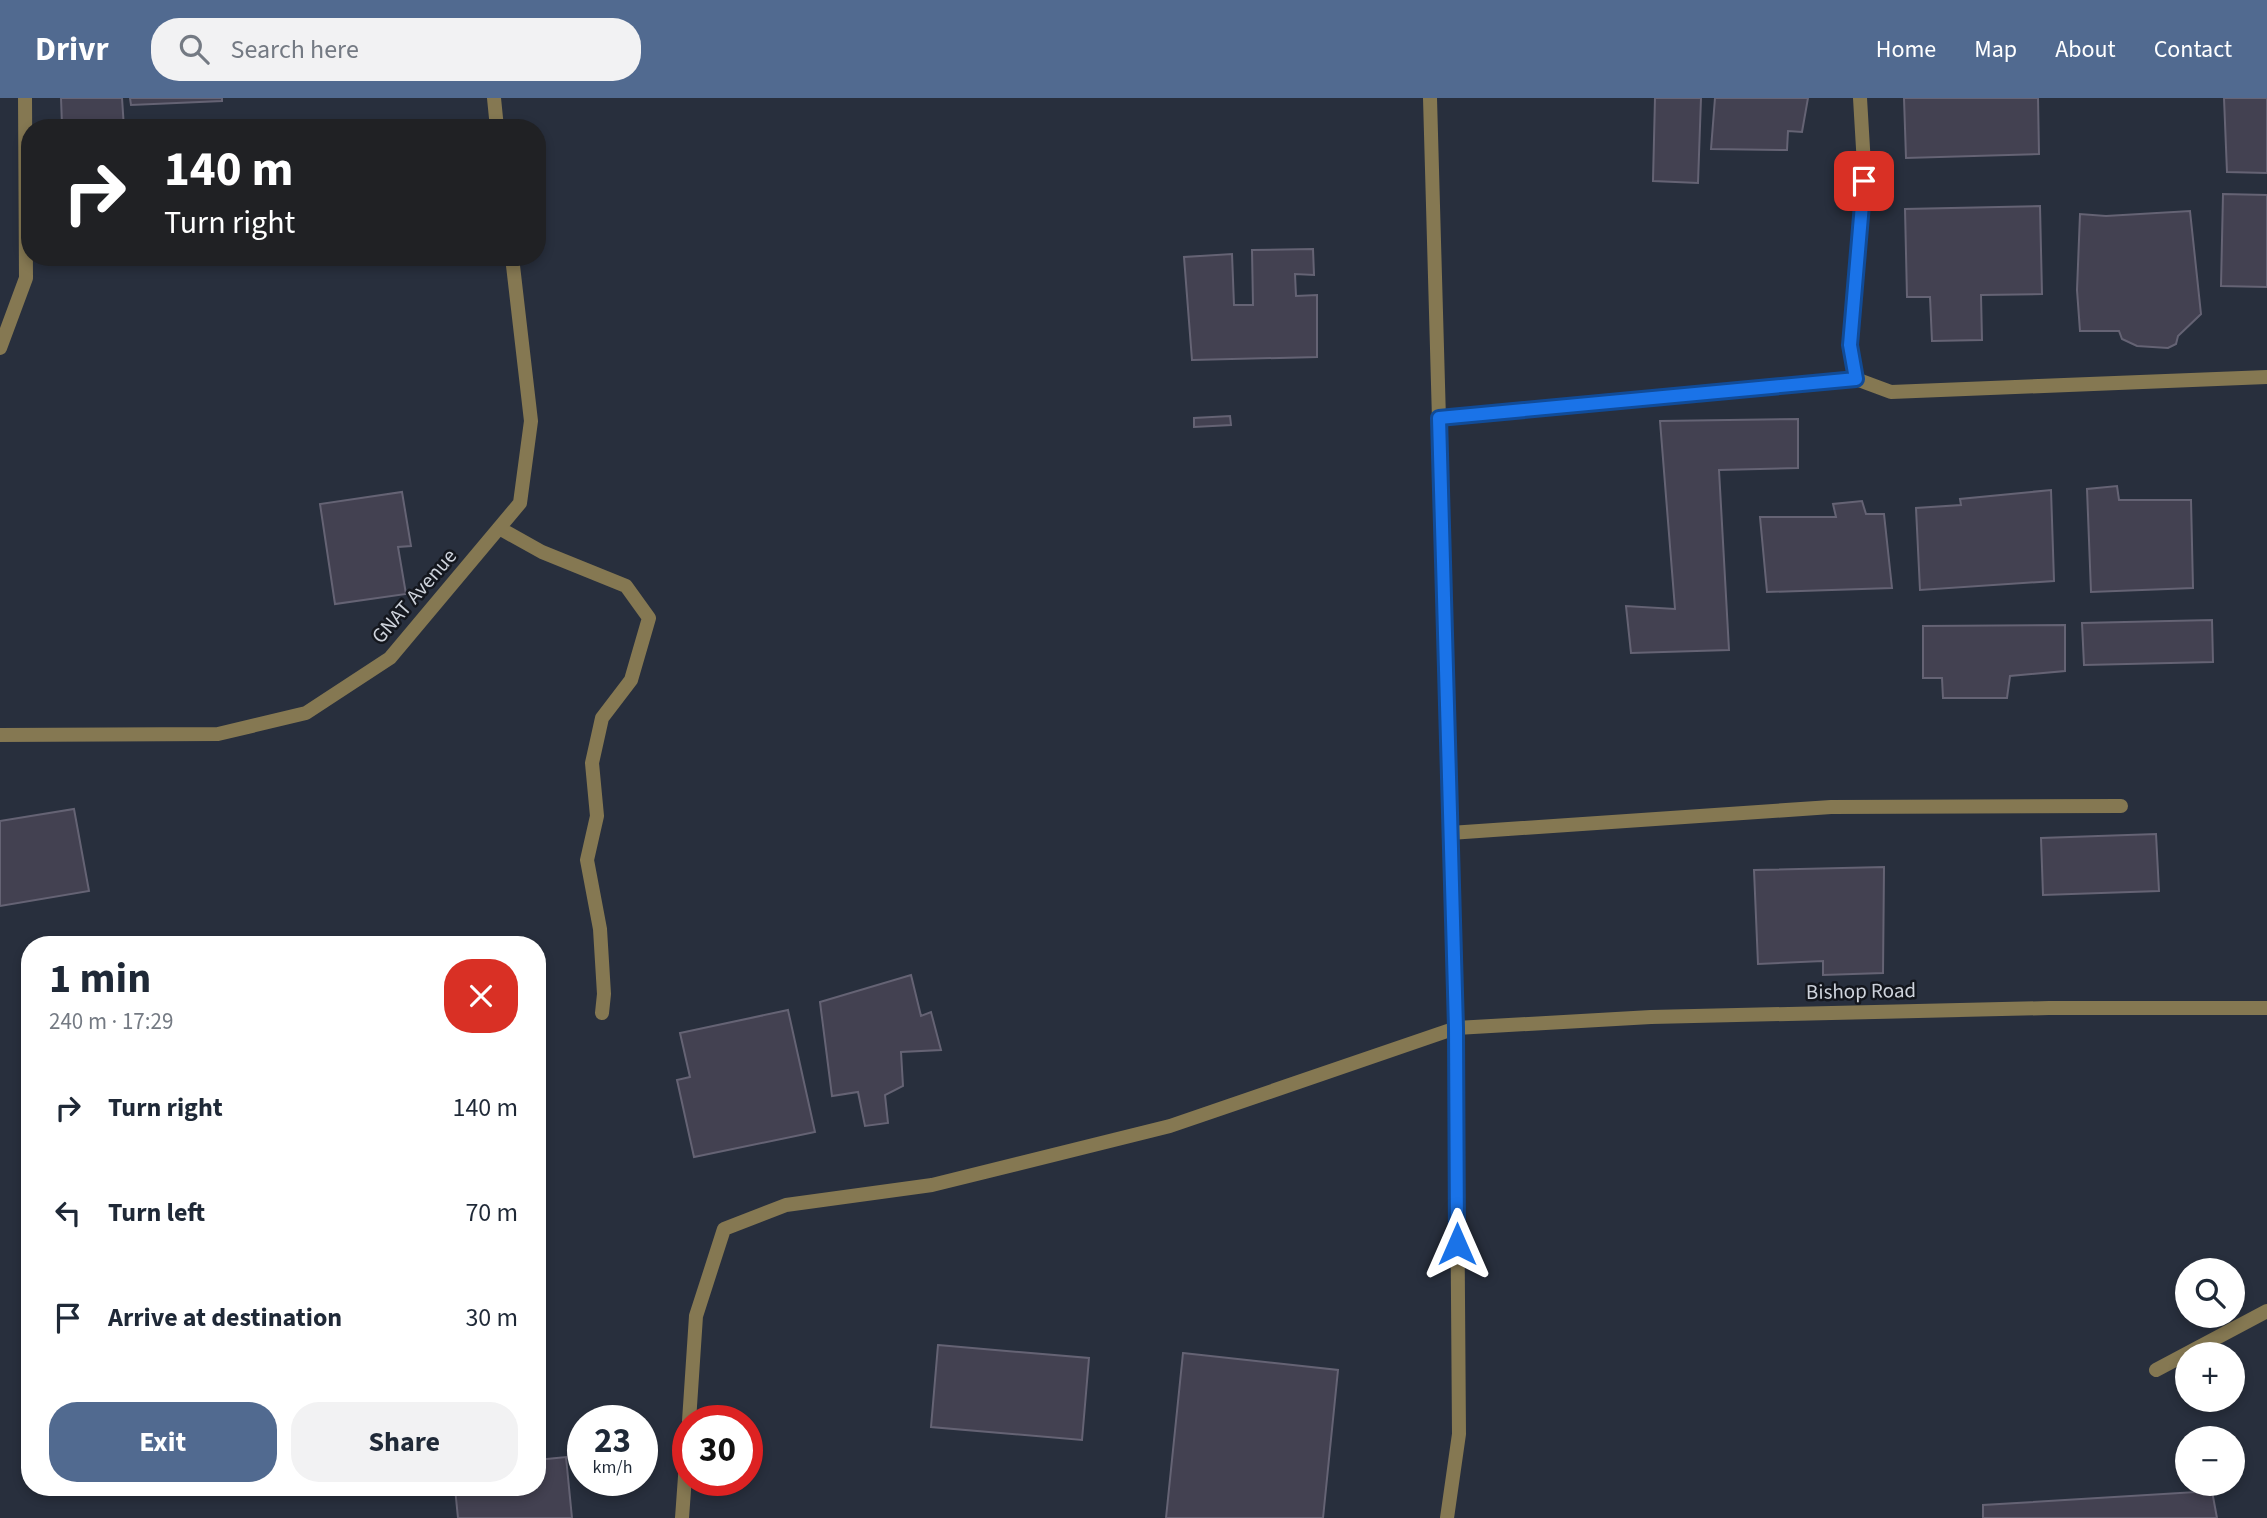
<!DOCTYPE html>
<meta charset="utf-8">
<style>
:root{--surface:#fff;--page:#f2f2f3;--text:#1f2937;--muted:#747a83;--accent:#516a90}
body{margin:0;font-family:"Source Sans 3",sans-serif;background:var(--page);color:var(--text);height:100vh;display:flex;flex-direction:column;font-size:26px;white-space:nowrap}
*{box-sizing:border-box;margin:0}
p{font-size:23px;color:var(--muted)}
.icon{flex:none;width:38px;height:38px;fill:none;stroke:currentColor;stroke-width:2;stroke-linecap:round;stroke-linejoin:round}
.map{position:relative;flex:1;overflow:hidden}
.panel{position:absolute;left:21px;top:838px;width:525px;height:560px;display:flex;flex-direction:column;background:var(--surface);border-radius:28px;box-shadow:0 4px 10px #0003}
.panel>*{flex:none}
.guide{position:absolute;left:21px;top:21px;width:525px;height:147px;border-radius:28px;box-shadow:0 4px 10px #0003;background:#202124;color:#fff;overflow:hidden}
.controls{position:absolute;left:2175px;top:1160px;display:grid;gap:14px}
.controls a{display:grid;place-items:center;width:70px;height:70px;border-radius:50%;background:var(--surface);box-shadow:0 4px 10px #0003;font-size:35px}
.speed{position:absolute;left:567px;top:1307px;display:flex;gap:14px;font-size:35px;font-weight:700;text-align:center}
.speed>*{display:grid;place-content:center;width:91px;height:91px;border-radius:50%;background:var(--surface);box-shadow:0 4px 10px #0003;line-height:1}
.speed small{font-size:18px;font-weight:400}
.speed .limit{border:10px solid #d22;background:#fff;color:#111}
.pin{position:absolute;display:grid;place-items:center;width:60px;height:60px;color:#fff;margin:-30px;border-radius:14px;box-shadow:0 4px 10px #0006}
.me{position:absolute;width:77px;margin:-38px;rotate:0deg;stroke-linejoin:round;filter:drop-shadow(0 0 5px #0008)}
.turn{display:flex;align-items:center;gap:24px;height:147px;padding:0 28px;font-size:32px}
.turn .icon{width:91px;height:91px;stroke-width:2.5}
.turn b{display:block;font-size:49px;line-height:60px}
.round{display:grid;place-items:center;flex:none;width:74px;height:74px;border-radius:28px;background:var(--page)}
.summary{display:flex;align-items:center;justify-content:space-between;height:119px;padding:0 28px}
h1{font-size:42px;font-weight:700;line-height:52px}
.primary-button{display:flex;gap:14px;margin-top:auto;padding:14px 28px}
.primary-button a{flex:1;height:80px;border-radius:28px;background:var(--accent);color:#fff;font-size:28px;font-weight:700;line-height:80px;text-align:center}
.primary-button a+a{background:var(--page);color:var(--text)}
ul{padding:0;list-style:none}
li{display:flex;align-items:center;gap:21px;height:105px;padding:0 28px}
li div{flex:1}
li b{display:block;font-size:26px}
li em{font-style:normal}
header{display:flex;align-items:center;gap:42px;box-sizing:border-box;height:98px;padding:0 35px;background:var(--accent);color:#fff}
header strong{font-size:33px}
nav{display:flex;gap:38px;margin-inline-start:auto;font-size:24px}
.search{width:490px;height:63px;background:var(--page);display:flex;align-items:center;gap:18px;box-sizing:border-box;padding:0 24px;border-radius:28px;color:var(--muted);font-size:26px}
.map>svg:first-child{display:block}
.building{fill:#434151;stroke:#656374;stroke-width:2}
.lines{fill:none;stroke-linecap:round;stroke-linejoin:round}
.lane{stroke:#857852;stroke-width:14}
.street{stroke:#857852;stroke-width:14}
.route-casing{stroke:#114b97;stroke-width:18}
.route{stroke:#1a73e8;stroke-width:12}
.labels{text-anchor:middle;stroke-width:5;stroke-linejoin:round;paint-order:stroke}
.street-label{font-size:21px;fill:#ced3dc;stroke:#14171e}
</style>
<header>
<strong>Drivr</strong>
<div class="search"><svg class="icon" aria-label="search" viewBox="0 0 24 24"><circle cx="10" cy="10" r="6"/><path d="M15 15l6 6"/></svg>Search here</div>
<nav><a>Home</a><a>Map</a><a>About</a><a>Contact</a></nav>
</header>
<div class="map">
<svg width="2267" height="1420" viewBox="0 0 2267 1420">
<rect width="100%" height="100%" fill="#282f3d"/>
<path class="building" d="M61 0H122L124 30H106V25L62 27Z
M130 0H222V3L131 7Z
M1655 0H1701L1698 85 1653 83Z
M1715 0H1808L1802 34 1788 33 1787 52 1711 51Z
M1904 0H2038L2039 56 1906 60Z
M2224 0H2267V75L2227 74Z
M2223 96 2267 97V189L2221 188Z
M2040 108 2042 196 1981 197 1982 242 1932 243 1930 199H1907L1905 111Z
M2190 113 2201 216 2178 238 2176 246 2168 250 2137 248 2122 241 2119 233H2080L2077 192 2080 116 2106 118Z
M1313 151 1314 177 1295 176 1296 198 1317 197V259L1192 262 1184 159 1232 156 1234 207H1253L1252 152Z
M1230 318 1231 327 1194 329V320Z
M1798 321V370L1719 372 1729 552 1631 555 1626 508 1675 511 1660 323Z
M2117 388 2119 402H2191L2193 490 2091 494 2087 391Z
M2051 392 2054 483 1920 492 1916 410 1961 407 1960 401Z
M402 394 411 448 398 449 406 496 335 506 320 406Z
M1862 403 1866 416H1884L1892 490 1767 494 1760 419H1836L1833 406Z
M2212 522 2213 564 2084 567 2082 525Z
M2065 527V573L2010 578 2007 600H1943L1942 580H1923V528Z
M74 711 89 793 0 808V723Z
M2156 736 2159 793 2043 797 2041 740Z
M1884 769 1883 875 1823 877V863L1758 866 1754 772Z
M911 877 921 918 931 914 941 952 901 954 903 988 885 997 888 1025 865 1028 858 994 832 998 820 904Z
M788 912 815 1034 694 1059 677 982 690 979 680 935Z
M938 1247 1089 1260 1082 1342 931 1329Z
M1183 1255 1338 1272 1323 1420H1166Z
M566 1359 572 1420H458L455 1390H537V1362Z
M2212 1393 2217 1420H1983V1407Z"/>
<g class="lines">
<path class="lane" d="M2156 1272 2267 1213"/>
<path class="street" d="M494 0 497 30
M1430 0 1456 930 1459 1336 1447 1420
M1860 0 1865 84 1850 247 1856 281 1891 294 2267 279
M0 250 26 180 25 0
M1439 320 1856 281
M499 430 542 454 626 488 649 520 631 582 602 620 592 665 597 718 587 762 600 831 604 896 602 915
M0 637 218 636 306 615 390 560 520 405 531 323 512 159
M1450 735 1831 709 2121 708
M689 1323 696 1218 724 1131 786 1107 932 1087 1170 1028 1456 930 1651 919 2049 910H2267
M682 1420 688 1337"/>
</g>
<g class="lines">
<defs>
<path id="route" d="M1457 1146 1456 930 1439 320 1856 281 1850 247 1864 83"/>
</defs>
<use href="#route" class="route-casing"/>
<use href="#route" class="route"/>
</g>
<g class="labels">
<g class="street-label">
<text transform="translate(414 498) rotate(-49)" y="7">GNAT Avenue</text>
<text transform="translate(1861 893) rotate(-1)" y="7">Bishop Road</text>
</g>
</g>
</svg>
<div class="controls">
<a><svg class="icon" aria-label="search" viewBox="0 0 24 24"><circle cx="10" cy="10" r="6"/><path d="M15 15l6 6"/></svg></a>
<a>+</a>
<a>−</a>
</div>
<div class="speed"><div>23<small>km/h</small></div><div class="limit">30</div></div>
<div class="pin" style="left:1864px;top:83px;background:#d93025"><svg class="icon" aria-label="arrive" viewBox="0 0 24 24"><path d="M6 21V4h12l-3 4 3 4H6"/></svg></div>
<svg class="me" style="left:1457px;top:1146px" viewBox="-20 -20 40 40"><path d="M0-17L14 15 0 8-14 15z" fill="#1a73e8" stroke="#fff" stroke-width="4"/></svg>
<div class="guide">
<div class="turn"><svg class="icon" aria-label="right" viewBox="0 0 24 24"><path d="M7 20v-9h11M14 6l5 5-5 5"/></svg><div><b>140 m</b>Turn right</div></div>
</div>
<section class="panel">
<div class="summary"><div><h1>1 min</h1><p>240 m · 17:29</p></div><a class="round" style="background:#d93025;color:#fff"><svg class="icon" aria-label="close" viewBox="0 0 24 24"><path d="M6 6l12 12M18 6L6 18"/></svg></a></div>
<ul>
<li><svg class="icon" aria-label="right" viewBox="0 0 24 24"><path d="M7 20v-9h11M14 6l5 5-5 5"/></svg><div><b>Turn right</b></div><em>140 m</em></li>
<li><svg class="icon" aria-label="left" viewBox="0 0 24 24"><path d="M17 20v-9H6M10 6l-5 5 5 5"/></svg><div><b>Turn left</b></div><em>70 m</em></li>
<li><svg class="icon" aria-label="arrive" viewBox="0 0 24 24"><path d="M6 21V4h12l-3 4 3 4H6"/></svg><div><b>Arrive at destination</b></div><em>30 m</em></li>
</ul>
<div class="primary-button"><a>Exit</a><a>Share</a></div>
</section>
</div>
